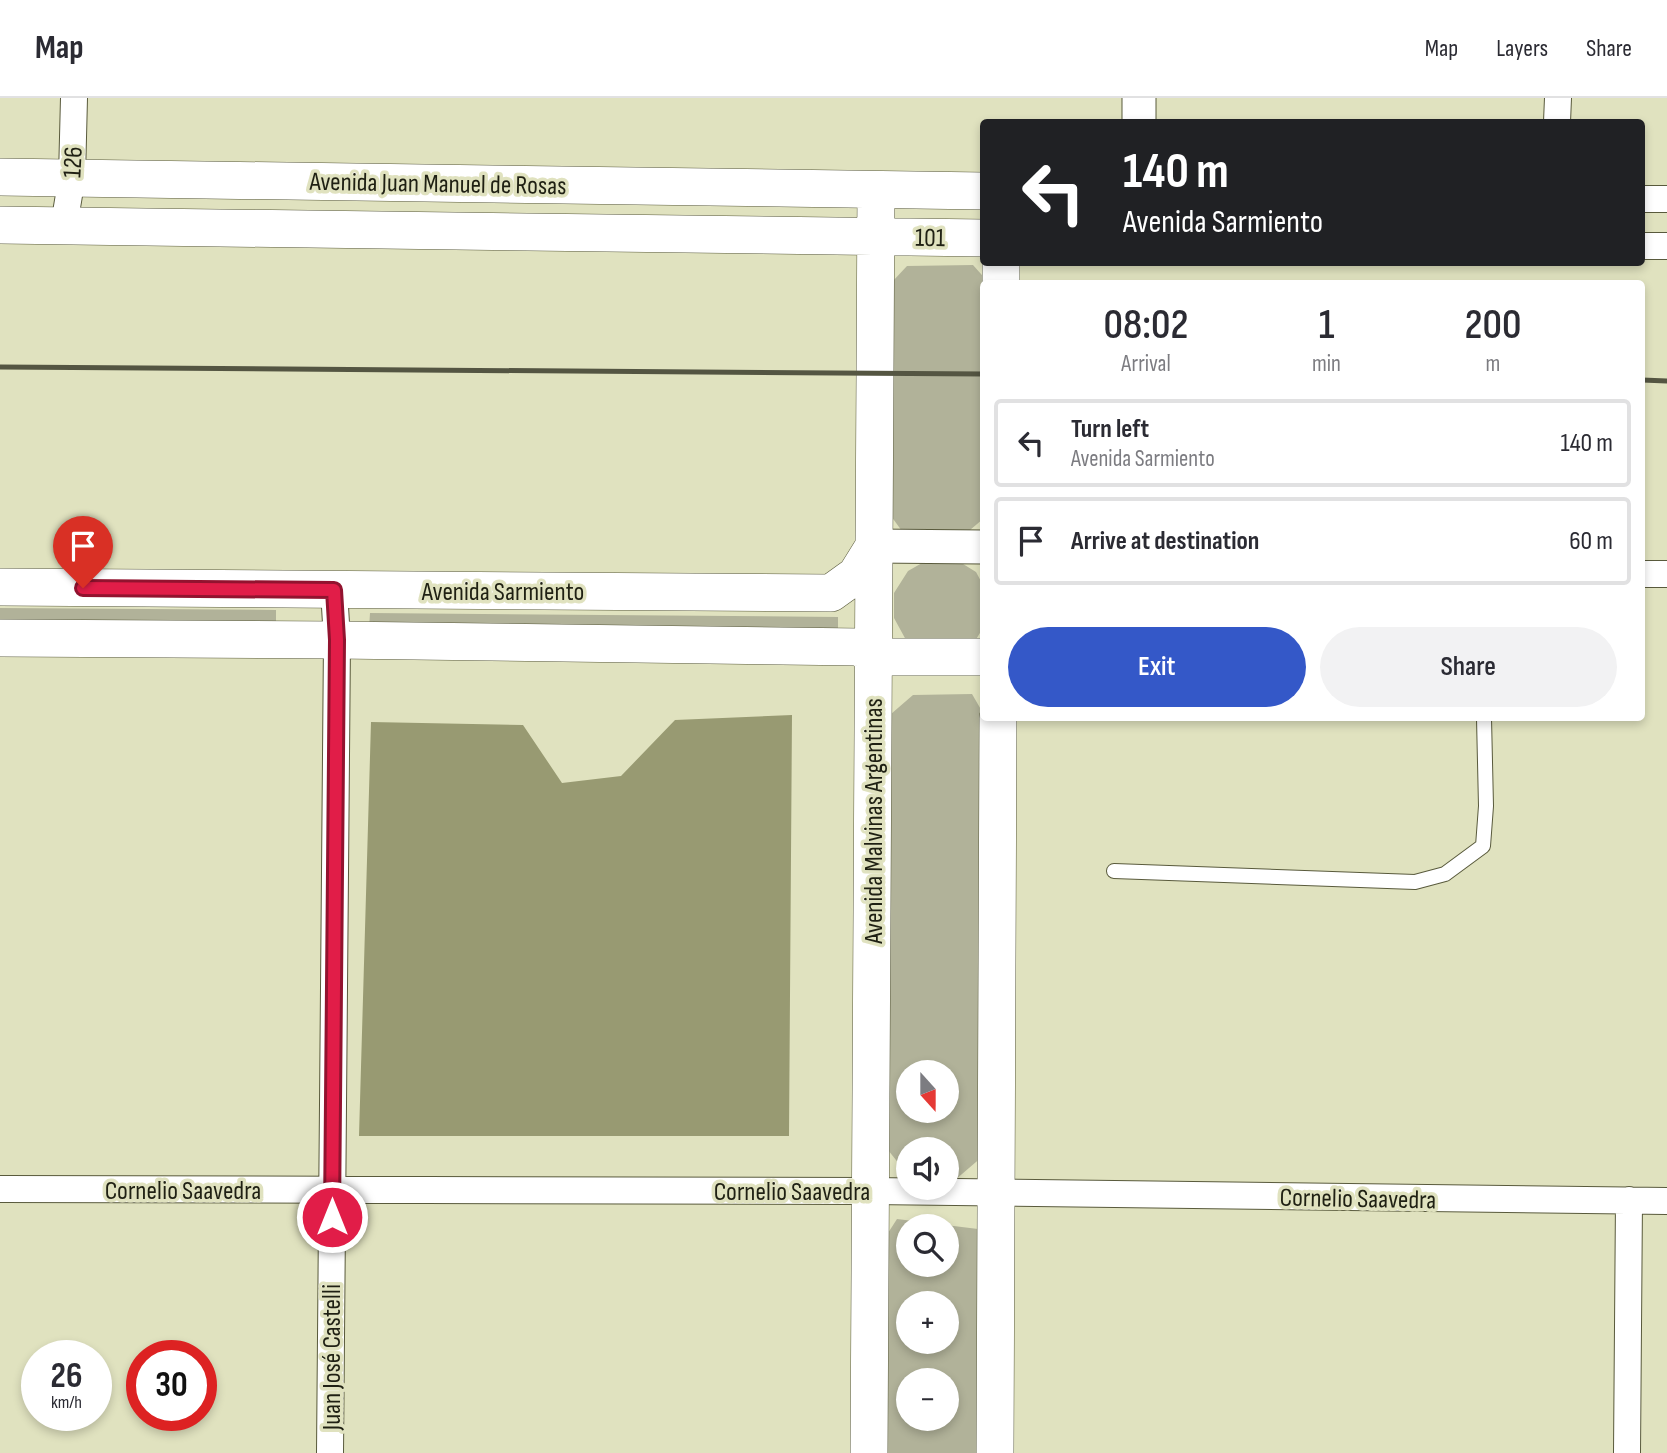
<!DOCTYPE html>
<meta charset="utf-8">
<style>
:root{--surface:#fff;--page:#f2f2f3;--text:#2b2b33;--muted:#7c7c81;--line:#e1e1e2;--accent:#3458c8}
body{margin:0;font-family:"Sofia Sans Condensed",sans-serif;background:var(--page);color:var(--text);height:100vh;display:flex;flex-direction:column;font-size:26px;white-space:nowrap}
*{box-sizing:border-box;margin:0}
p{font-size:23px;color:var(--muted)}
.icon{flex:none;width:38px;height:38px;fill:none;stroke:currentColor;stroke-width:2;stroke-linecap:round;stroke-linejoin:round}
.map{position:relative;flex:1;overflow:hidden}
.details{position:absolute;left:980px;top:182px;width:665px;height:441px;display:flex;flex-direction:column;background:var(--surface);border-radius:7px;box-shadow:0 4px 10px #0003}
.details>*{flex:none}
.banner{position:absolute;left:980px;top:21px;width:665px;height:147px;border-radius:7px;box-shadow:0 4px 10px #0003;background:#202124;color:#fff;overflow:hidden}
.needle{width:46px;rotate:159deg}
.tools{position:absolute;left:896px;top:962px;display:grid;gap:14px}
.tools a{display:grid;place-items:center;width:63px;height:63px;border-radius:50%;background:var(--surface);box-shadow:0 4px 10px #0003;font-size:35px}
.speed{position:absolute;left:21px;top:1242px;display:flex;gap:14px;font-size:35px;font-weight:700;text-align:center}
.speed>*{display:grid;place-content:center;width:91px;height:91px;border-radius:50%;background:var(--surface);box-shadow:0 4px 10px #0003;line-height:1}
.speed small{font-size:18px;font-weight:400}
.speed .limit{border:10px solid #d22;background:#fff;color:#111}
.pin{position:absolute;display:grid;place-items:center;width:60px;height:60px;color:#fff;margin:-72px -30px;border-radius:50% 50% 50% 0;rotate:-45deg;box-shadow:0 0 7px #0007}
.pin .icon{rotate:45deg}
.me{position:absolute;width:77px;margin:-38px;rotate:0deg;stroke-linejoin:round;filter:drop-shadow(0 0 5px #0008)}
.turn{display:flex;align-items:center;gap:24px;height:147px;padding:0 28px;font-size:32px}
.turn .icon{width:91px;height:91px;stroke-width:2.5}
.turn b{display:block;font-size:49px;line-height:60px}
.eta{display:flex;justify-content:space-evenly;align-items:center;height:119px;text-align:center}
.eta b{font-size:42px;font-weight:600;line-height:49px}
.cta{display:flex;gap:14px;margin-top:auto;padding:14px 28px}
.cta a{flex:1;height:80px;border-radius:42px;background:var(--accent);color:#fff;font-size:28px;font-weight:600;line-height:80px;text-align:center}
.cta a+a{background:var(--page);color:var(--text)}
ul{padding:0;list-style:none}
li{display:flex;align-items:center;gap:21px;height:88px;margin:0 14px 10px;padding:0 14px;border:4px solid var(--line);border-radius:7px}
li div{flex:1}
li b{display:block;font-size:26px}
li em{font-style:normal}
header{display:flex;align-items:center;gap:42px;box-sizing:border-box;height:98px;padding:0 35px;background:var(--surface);border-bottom:2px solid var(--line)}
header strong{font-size:33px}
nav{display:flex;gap:38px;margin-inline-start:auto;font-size:24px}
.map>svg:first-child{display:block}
.green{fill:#b1b299;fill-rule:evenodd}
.water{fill:#989a72}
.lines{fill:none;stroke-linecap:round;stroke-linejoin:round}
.service-casing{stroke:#595a3c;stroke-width:16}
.minor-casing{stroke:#595a3c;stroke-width:28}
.tertiary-casing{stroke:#595a3c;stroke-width:35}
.secondary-casing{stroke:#595a3c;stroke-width:38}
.service{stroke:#fff;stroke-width:14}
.minor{stroke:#fff;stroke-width:26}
.tertiary{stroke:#fff;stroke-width:33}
.secondary{stroke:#fff;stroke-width:37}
.rail{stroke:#545542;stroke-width:5}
.route-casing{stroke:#92132f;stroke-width:18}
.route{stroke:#e11d48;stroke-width:12}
.labels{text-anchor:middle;stroke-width:7;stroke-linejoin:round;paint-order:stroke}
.street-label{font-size:26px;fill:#1f2013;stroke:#e0e2bf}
</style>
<header>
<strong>Map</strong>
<nav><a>Map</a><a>Layers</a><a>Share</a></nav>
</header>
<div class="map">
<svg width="1667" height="1355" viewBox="0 0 1667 1355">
<rect width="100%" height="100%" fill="#e0e2bf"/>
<path class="green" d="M973 167 989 185 984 186 983 421 957 443 907 440 891 418 892 184 907 168Z
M929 461H955L976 474 983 487V530L975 543 906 542 894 520V495L908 473Z
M0 510 276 512V527L0 525Z
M370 515 838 519V534L369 531Z
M972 596 983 615 990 1052 955 1082 947 1081V1052H908V1077L888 1052 891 616 913 597ZM908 975H947V1013H908Z
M897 1121 978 1131 984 1355H879V1149ZM908 1129H947V1167H908ZM908 1206H947V1244H908ZM908 1283H947V1321H908Z"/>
<path class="water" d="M792 617 789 1038H359L371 624 523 627 562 685 621 678 675 622Z"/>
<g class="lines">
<defs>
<path id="service" d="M1114 773 1415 784 1445 776 1483 748 1486 708 1484 620"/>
<path id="minor" d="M1557 24 1558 0
M1642 101H1667
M64 127 72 79 74 0
M1642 148H1667
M1642 476H1667
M0 1091 871 1093 1667 1103
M330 1355 337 542 334 492
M1627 1355 1629 1102"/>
<path id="tertiary" d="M1139 24V0
M874 448 984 449"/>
<path id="secondary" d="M0 79 984 93
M0 127 984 140
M1001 164V186
M0 489 831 495 856 477 874 448
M0 540 337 542 860 549 873 559H984
M869 1355 876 92
M995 1355 998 620"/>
</defs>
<use href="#service" class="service-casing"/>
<use href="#minor" class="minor-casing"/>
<use href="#tertiary" class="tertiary-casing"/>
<use href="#secondary" class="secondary-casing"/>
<use href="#service" class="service"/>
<use href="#minor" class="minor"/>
<use href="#tertiary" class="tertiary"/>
<use href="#secondary" class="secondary"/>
<path class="rail" d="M0 269 984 276
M1642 282 1667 283"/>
</g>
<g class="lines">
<defs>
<path id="route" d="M83 490 334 492 337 542 332 1119"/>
</defs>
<use href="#route" class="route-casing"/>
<use href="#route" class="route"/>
</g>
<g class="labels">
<g class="street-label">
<text transform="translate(72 64) rotate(-87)" y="9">126</text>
<text transform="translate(438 85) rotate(1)" y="9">Avenida Juan Manuel de Rosas</text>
<text transform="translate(930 139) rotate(1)" y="9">101</text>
<text x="503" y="502">Avenida Sarmiento</text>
<text transform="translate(873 723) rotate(-90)" y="9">Avenida Malvinas Argentinas</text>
<text x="183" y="1101">Cornelio Saavedra</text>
<text x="792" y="1102">Cornelio Saavedra</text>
<text transform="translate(1358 1100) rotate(1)" y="9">Cornelio Saavedra</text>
<text transform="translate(331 1259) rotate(-90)" y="9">Juan José Castelli</text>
</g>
</g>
</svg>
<div class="tools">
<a><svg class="needle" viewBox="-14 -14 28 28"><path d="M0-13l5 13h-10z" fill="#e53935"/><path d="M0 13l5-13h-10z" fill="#7c7c81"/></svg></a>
<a><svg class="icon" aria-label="sound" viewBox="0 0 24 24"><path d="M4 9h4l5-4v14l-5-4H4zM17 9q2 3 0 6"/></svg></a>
<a><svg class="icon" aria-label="search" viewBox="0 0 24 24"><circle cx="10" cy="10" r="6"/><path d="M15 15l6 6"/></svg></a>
<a>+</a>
<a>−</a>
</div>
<div class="speed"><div>26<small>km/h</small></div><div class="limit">30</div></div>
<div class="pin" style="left:83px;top:490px;background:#d93025"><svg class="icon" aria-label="arrive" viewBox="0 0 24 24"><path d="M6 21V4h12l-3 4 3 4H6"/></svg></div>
<svg class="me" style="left:332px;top:1119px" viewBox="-20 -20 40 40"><circle r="17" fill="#e11d48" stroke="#fff" stroke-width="3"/><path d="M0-11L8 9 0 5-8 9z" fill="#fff"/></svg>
<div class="banner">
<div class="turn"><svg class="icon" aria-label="left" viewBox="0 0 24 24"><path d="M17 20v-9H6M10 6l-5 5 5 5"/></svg><div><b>140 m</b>Avenida Sarmiento</div></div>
</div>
<section class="details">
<div class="eta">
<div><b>08:02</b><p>Arrival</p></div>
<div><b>1</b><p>min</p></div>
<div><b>200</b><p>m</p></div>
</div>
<ul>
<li><svg class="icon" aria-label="left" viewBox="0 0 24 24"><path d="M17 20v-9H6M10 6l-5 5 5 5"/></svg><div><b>Turn left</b><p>Avenida Sarmiento</p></div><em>140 m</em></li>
<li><svg class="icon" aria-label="arrive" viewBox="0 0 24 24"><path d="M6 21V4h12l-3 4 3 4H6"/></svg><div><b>Arrive at destination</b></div><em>60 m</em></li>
</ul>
<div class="cta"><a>Exit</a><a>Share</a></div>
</section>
</div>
